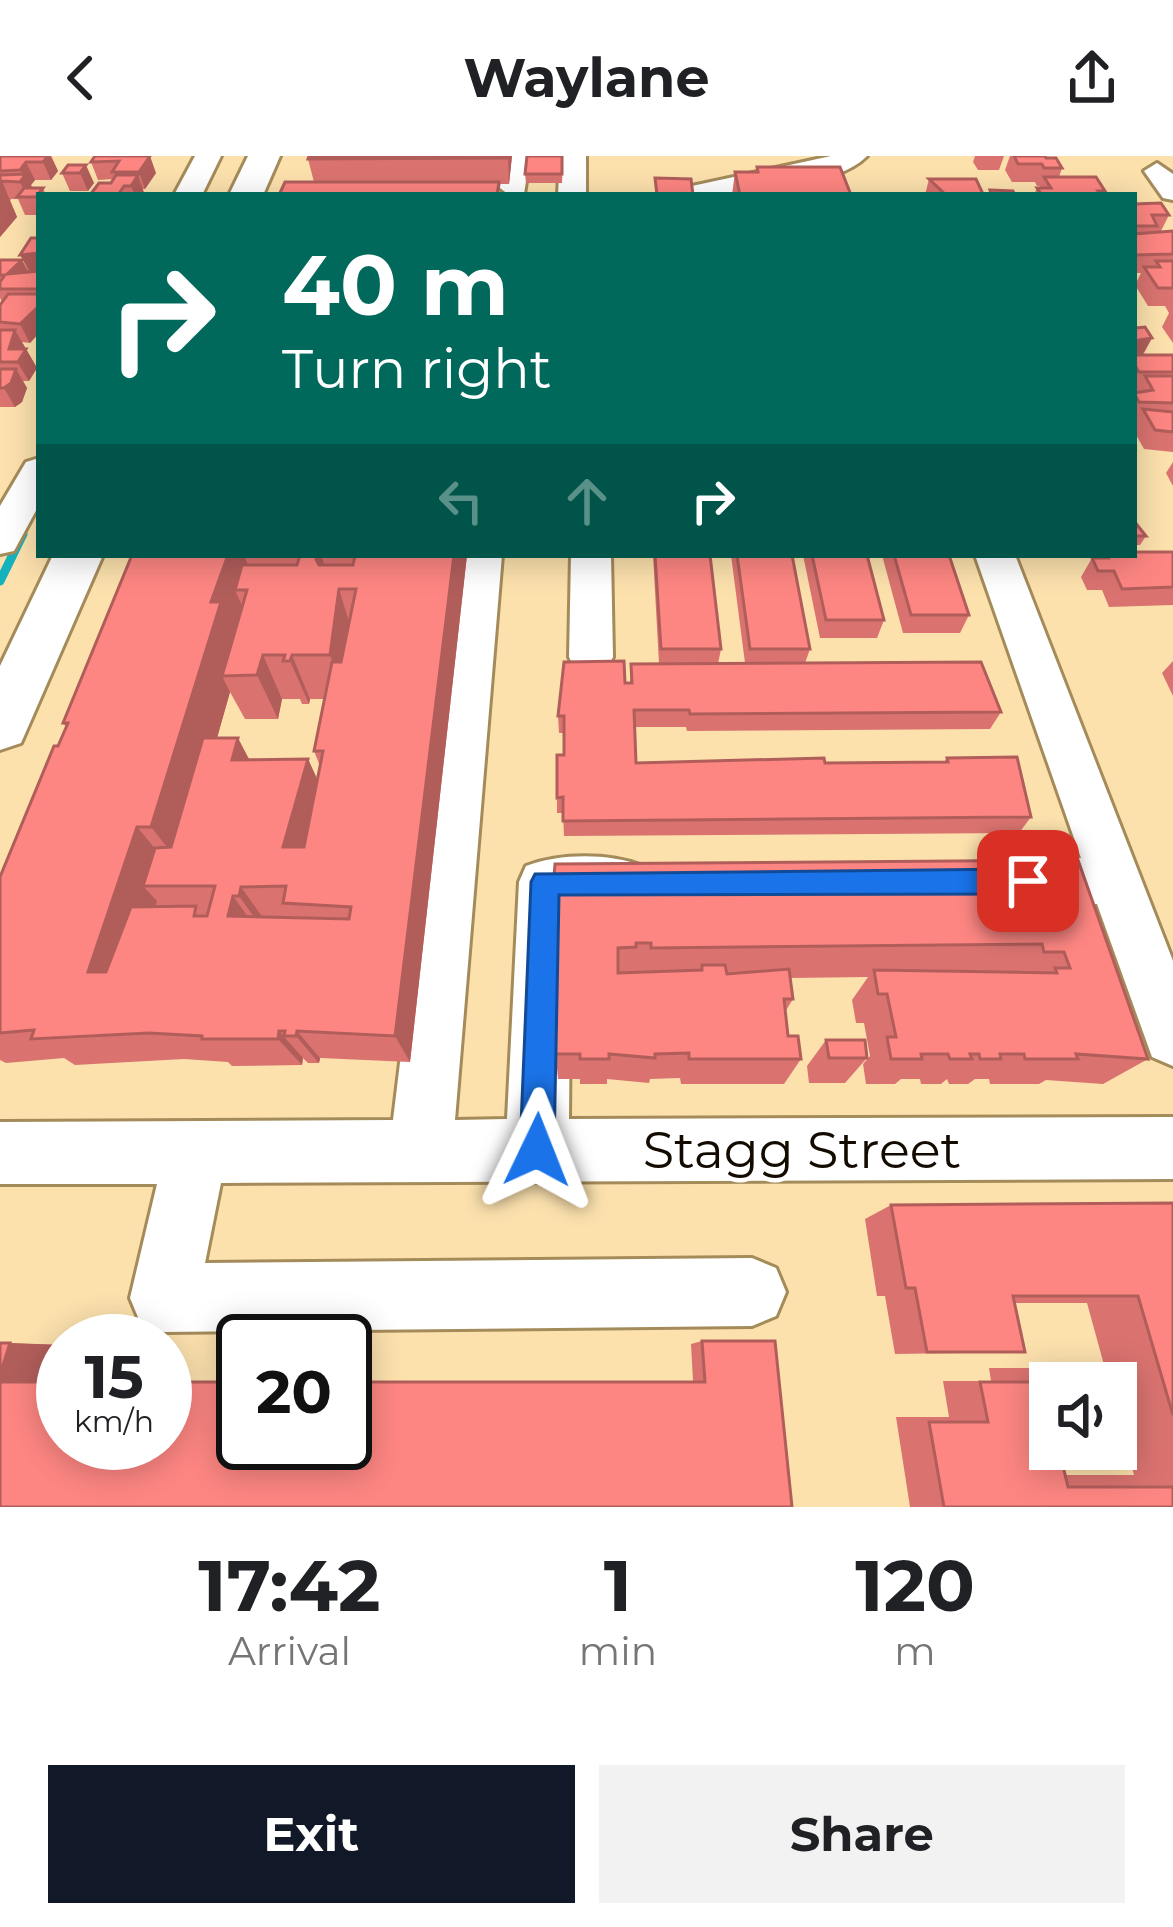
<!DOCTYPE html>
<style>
:root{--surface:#fff;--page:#f2f2f2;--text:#202124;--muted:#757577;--accent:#111827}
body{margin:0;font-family:Montserrat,sans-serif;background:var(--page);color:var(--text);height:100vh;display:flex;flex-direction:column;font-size:45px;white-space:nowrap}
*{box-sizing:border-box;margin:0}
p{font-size:39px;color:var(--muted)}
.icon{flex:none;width:66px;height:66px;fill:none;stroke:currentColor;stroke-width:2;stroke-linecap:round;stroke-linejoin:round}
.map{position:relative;height:1351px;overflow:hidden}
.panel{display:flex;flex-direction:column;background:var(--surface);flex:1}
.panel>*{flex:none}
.top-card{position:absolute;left:36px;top:36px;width:1101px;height:366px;border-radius:0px;box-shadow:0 6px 30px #0003;background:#00695c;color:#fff;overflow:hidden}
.controls{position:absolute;left:1029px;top:1206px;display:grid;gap:24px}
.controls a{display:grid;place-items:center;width:108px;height:108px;border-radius:0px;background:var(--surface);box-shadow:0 6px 30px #0003;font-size:60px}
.speed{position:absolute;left:36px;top:1158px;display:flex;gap:24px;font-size:60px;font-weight:700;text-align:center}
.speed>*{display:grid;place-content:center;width:156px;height:156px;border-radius:50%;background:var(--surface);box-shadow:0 6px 30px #0003;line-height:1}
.speed small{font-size:30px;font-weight:400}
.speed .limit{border:6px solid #111;border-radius:18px;background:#fff;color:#111}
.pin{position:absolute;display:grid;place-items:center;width:102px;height:102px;color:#fff;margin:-51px;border-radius:24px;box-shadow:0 6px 18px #0006}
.me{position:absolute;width:132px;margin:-66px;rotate:2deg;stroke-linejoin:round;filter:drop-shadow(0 0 9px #0008)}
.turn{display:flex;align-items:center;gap:42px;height:252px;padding:0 48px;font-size:54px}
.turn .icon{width:156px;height:156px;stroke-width:2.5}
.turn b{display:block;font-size:84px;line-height:102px}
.lanes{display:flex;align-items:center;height:114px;padding:0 48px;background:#0003;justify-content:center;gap:60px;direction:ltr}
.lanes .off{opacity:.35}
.eta{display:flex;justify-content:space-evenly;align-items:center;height:204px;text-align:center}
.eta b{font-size:72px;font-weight:700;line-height:84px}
.cta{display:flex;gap:24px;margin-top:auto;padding:24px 48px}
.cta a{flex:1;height:138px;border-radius:0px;background:var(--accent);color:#fff;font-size:48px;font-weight:700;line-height:138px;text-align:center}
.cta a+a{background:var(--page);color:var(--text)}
header{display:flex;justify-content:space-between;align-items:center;height:156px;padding:0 48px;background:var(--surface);font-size:54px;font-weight:700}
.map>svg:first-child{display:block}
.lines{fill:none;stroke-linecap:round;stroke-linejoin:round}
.stream{stroke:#14b2bd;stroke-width:9}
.minor-casing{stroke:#a48b5a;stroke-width:6}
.major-casing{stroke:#a48b5a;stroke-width:6}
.minor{fill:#fff;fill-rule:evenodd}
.major{fill:#fff;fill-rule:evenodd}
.wall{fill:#da7370;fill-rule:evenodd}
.shaded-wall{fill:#b15e5b}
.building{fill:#fd8682;stroke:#b15e5b;stroke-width:3;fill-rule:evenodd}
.route{fill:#1a73e8;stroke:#114b97;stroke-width:3}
.labels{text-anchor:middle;stroke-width:9;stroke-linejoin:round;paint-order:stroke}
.near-street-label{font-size:51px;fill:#130a00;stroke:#fff}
</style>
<header><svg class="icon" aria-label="back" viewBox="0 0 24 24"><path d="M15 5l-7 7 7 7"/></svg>Waylane<svg class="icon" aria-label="share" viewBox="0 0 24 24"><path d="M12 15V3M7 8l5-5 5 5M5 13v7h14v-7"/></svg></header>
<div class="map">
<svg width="1173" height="1351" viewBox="0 0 1173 1351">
<rect width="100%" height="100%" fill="#fce1ad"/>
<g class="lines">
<path class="stream" d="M0 425 23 378"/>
<defs>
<path id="minor" d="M195 0H221L202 39H174Z
M504 0H530L524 38 509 39 500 32Z
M560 0H586V39H558Z
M831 0H867C833 35 722 39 674 39L678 33Z
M1157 7 1173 18V44L1163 42 1144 15Z
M39 302V349L14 395 0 398V350L26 306Z
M462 399H502L455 964 507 963 519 726 526 710C560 697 609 697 643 710L650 726 643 742 624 749H571L569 963 1173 961V1023L221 1027 205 1107 752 1102 776 1112 786 1136 776 1160 752 1170 164 1176 140 1166 130 1142 157 1028H0V966L393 964Z
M571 399H611L613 501 607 513 591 518 575 513 569 501Z
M975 399H1015L1173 805V910L1152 901 1097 748H1015L996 741 989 725 996 709 1015 702H1081Z"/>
<path id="major" d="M248 0H280L263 39H229Z
M53 399H103L21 587 0 594V510Z"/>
</defs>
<use href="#minor" class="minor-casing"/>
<use href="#major" class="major-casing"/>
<use href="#minor" class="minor"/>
<use href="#major" class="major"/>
</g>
<path class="wall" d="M0 0H51L58 15 51 24H35L31 29 32 32H43L46 39H39V59H25L18 43H11L10 45 17 61 0 81Z
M95 0 156 17 145 33H143L144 39H90L111 27 114 23 98 24 91 6Z
M512 0 509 28H499L500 39 314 26 308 3Z
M563 0 562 27H526L525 18Z
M975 0H1004L999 14H978L973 6Z
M1010 0H1045L1062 12 1059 21 1105 35 1104 39H1034L1037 32 1041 30H1037L1035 26H1012L1005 14Z
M68 9 94 27 88 35H70L62 17Z
M757 11 851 39H732L735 16H756Z
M929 23 983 38 925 39Z
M1161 47 1169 59 1160 77 1153 78H1156L1173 75V187L1162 171 1169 157 1165 150H1148L1135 129 1141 117H1134V48Z
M20 99 39 133V177L30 187 22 186 37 212 29 225H23L27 232 22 246 15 251H0V149L2 146 0 142V104H22L29 116Z
M1134 168 1152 182 1143 199H1173V296L1144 293 1134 275 1136 265H1134V237L1137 235H1134Z
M1173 306V330L1166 317Z
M1134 365 1146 380 1140 389H1134Z
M1173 396V449L1109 451 1102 434H1087L1081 421 1092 402H1101L1103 399Z
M132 399H467L410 906 320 902 319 907H308L303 902 302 909 232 910 228 906 184 903 75 909 64 902 6 907 0 904V721L58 590 66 571 63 567ZM230 536 245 563H278L282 543H300L302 548H309L310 543H324L314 595 320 610 317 624 308 603H249L217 582Z
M653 399H710L721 493 718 508 745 507 731 399H792L810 493 805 507 1001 556 990 573 687 575 686 571H635L636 607 944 606 947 602 1031 661 1019 677 564 680 563 657H557V642L564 599V577H559L558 560 625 527H630L631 508H659Z
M803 399H867L884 464 877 482H820Z
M882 399H949L969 459 960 477H903Z
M1173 505V540L1162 517Z
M1078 704 1148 903 1103 928 1046 924 1039 928H990L989 923H975L968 928H949L947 923 941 928H921L920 923H901L895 928H866L863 908 870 900 864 867H856L852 844 868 821 790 822 793 843 785 856 788 880 801 903 784 928H681L680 922 650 923 649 927 607 923V928H580V923H558L554 879H550L547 851 551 822 548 793Z
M826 884 867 902 845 927H809L807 910Z
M1173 1047V1351H910L896 1261H949L943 1225H991L989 1212H1040L1066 1319H1134L1116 1253V1227H1109L1087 1147H1014L1025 1196 895 1198 885 1140H877L865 1063 891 1049Z
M702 1185 792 1351H0V1187L63 1189 54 1225H63V1287H165V1225H243V1287H345V1225H693L691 1188Z"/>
<path class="shaded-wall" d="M48 0H51L58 15 51 24 43 6Z
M150 0 156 17 145 33 139 16Z
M508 0H512L509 28Z
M26 6 35 24 31 29 34 36 28 41 20 26 24 21 20 14Z
M86 9 94 27 88 35 80 17Z
M138 19 144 37V39H135L131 30Z
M2 25 17 61 0 81V28Z
M39 97V116L30 117 20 99Z
M22 104 31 122 7 118Z
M37 150 39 153V177L30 187 20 168Z
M15 174 37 212 29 225 9 193Z
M1152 182 1141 201 1134 202V185Z
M16 213 27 232 22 246 15 251 4 232Z
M228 399H244L254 425 247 434H235L245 456 222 520 230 536 181 709 151 671 211 446Z
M317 399H321L334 437 316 403Z
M454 399H467L410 906 395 880Z
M339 433 353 479 346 543 330 499Z
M263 499 282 543 278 563 257 519Z
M292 499 310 543 309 548 290 505Z
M238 582 260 624 232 604Z
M308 603 327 644 304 728 283 691Z
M137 671 169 709 143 730 157 745 126 846 88 816Z
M241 731 266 766 264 775 239 740Z
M233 740 258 775 228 760Z
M279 875 303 902 302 909 278 883Z
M297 875 320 902 319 907 296 880Z
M10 1187 63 1189 54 1225 0 1226V1219Z"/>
<path class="building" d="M0 0H48L43 6H26L20 14 0 15Z
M95 0H150L139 16H112L119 5 91 6Z
M309 0H508V2L308 3Z
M527 0H562V18H525Z
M1014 0H1045L1046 2H1056L1062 12H1044L1042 8H1018Z
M68 9H86L80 17H62Z
M757 11H840L851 39H740L735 16H758Z
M26 18 20 26 2 25 0 28V19Z
M116 19H138L131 30H124L118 39H90L99 27H111Z
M1044 21H1096L1105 35H1098L1101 39H1042L1037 32H1051Z
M655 22 691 23 693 39H657Z
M929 23H976L983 38H945Z
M285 26H499L497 39H279Z
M24 32H43L36 41H17Z
M990 34 1013 35 1015 39H992Z
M1161 47 1169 59H1152L1157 70H1134V48Z
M1173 75V98L1134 99V78Z
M31 82H39V97L20 99Z
M0 104H22L7 118 39 115V133H0V126L5 119H0Z
M1156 105H1173V132H1158L1144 111H1160Z
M8 138H39V150L20 168 0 166V149Z
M1134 168 1136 172 1145 171 1152 182 1134 185Z
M0 174H15L9 193H26L18 206H0Z
M1134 199H1173V216H1139L1134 208Z
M0 213H16L11 227 4 232H0Z
M1145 220H1173V247L1139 246 1134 237 1153 234Z
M1143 253 1173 256V276L1155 274Z
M1134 365 1146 380H1134Z
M1134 396H1173V431L1122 433 1114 415H1098L1092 402H1108L1106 399H1134Z
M132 399H228L211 446H221L151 671H137L88 816H106L131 751 196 750 194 760H207L215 730H143L155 692 171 691 203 582H238L232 604 308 603 283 691H304L323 595H314L332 506H341L356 433H339L330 499H292L290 505H283L285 499H263L257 519 222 520 247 434H235L242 409H297L300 399H317L316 403 319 409H353L355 400 454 399 395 880 297 875 296 880H284L285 875H279L278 883H202V880L149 877 31 883 34 874 0 877V721L54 590H58L68 567H63ZM286 730 283 747 351 751 349 763 228 760 233 740H239L241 731Z
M655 399H710L721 493H661Z
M737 399H792L810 493H750Z
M812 399H867L884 464H826Z
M894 399H949L969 459H911Z
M624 505 625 527H632L631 508 981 506 1001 556 690 558 689 554H634L636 607 824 602 825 607 948 606 947 602 1017 601 1031 661 563 665V641L557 642V599H564V560H558L564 506Z
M1078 704 1148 903 1076 898 1078 903H1025L1024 898H1000L1001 903H980L979 898H970L972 903H950L948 898H921L922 903H891L887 881H896L887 838H878L874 814 1057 817 1055 812H1070L1064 796H1044L1042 788 651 792V787H636V791L618 792V817L702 814V809H725L727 818 789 813 793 843H784L788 880H798L801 903H689V897L655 898V902L609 898V903H580V898H555L552 851H547V822H554V793H548L555 708Z
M826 884H865L867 902H829Z
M1173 1047V1259L1138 1140H1013L1025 1196H927L915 1132H906L891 1049Z
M702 1185H775L792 1351H0V1226H63V1287H165V1226H243V1287H345V1226H705Z
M0 1187H10L0 1219Z
M1031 1212H1040L1050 1253V1293H1059L1068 1331H1173V1351H944L929 1266H988L980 1226H1034Z"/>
<path class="route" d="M1028 713 1038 716 1043 725 1038 734 1028 738 559 739 554 994 549 1006 537 1011 525 1006 520 994 531 726 535 718Z"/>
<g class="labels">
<g class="near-street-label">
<text x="802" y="1012">Stagg Street</text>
</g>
</g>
</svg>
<div class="controls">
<a><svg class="icon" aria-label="sound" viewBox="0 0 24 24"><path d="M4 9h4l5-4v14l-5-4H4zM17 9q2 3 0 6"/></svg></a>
</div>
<div class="speed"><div>15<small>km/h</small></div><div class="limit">20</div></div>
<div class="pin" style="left:1028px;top:725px;background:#d93025"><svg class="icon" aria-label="arrive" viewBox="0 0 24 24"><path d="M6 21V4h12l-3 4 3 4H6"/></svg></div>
<svg class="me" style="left:537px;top:994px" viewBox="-20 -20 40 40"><path d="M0-17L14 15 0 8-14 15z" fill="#1a73e8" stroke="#fff" stroke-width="4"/></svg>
<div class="top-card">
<div class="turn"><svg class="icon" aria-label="right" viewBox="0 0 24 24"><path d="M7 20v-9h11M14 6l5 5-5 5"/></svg><div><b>40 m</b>Turn right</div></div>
<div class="lanes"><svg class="icon off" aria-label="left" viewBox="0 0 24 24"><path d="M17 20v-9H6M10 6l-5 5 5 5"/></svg><svg class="icon off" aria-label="ahead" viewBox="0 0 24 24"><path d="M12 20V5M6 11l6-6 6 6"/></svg><svg class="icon" aria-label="right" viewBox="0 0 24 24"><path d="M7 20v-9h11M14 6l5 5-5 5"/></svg></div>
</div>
</div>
<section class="panel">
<div class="eta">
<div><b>17:42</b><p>Arrival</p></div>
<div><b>1</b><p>min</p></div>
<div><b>120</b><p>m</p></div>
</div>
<div class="cta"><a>Exit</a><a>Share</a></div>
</section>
